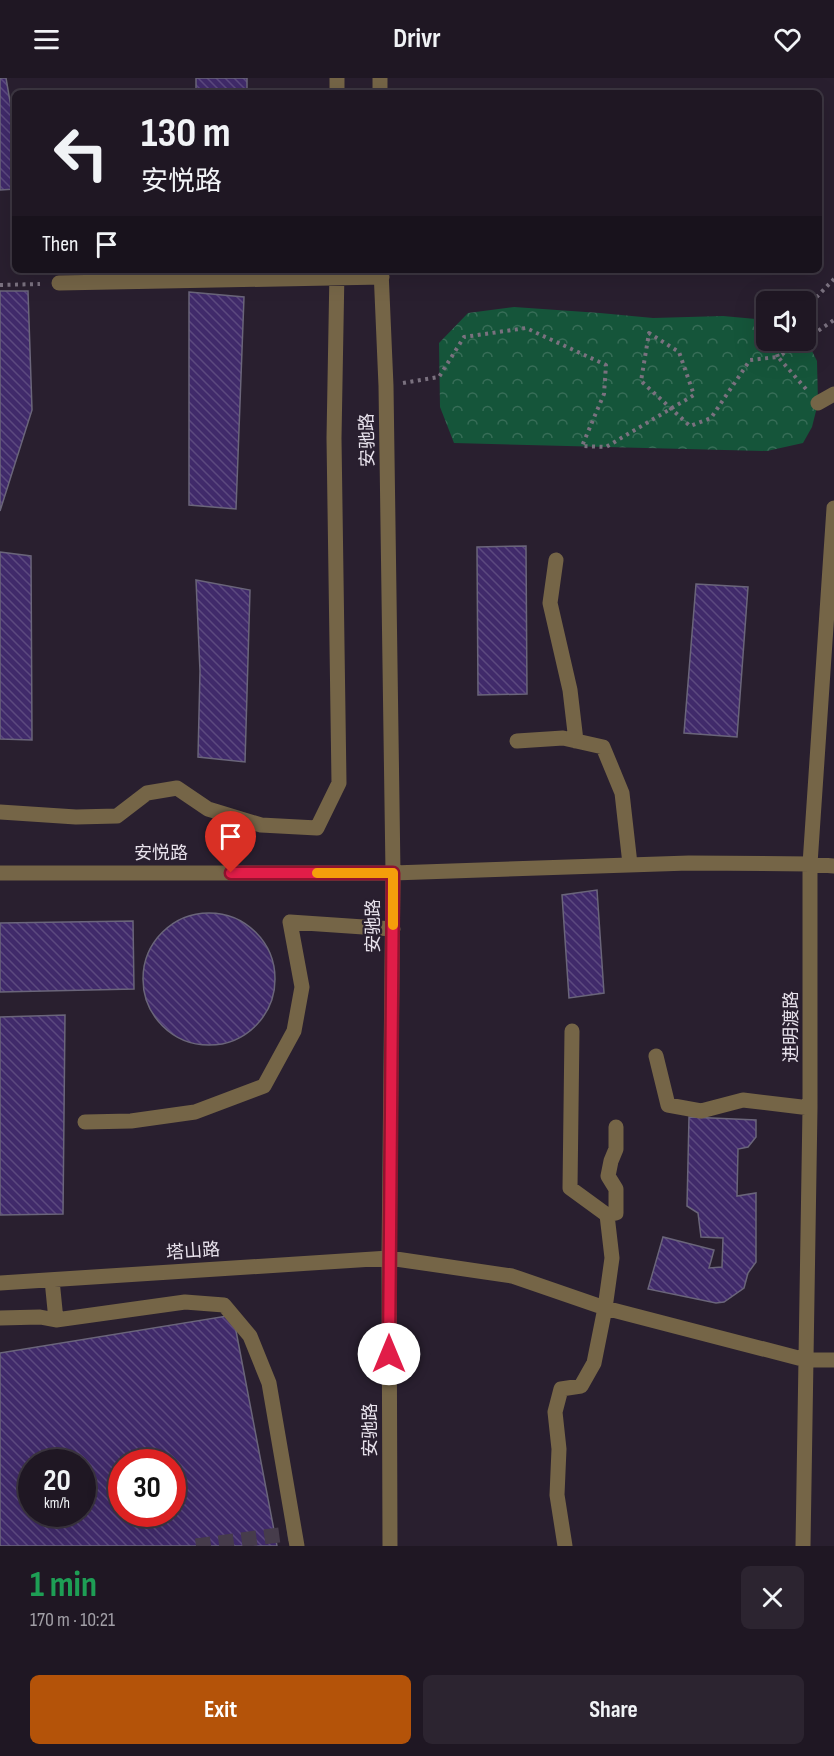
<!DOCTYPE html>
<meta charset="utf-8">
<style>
:root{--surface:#1f1723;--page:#2c2430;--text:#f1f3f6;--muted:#a19fa6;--line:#3c3641;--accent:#b45309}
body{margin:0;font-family:"Sofia Sans Condensed","Noto Sans SC",sans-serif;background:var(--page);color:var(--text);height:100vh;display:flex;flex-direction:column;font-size:22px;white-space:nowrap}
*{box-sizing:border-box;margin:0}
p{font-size:20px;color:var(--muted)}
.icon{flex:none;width:33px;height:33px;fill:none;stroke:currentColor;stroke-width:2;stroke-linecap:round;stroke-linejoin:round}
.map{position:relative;height:1468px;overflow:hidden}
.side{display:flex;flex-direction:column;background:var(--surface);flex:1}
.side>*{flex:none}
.banner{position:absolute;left:12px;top:12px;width:810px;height:183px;border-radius:9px;box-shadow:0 6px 24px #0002,0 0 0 2px var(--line);background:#1f1723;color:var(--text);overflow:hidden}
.tools{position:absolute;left:756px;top:213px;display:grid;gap:12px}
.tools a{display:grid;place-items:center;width:60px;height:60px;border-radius:9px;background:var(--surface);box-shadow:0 6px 24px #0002,0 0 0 2px var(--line);font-size:30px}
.speed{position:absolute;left:18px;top:1371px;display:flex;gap:12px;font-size:30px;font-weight:700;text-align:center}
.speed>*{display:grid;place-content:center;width:78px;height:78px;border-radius:50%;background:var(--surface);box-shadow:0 6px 24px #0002,0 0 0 2px var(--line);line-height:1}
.speed small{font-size:15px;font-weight:400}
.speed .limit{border:9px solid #d22;background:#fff;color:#111}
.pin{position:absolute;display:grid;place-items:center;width:51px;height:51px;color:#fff;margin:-62px -26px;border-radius:50% 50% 50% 0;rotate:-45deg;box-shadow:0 0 6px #0007}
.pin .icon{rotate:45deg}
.me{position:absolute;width:66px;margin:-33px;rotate:0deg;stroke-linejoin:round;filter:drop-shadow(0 0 4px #0008)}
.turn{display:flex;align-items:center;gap:21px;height:126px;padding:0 30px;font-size:27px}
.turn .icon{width:78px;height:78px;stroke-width:2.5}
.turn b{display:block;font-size:42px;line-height:51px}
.then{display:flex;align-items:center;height:57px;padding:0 30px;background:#0003;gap:12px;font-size:22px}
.round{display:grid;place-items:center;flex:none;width:63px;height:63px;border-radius:9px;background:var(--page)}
.head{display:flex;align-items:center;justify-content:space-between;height:102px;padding:0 30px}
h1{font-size:36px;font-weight:700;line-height:45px;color:#1e9e55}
.cta{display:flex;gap:12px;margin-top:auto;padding:12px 30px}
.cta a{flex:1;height:69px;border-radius:9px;background:var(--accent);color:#fff;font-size:24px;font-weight:700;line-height:69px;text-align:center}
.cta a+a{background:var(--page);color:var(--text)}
header{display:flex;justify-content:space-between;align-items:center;height:78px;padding:0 30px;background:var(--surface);font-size:27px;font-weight:700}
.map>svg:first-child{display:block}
.park{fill:url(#park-crowns)}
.building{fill:url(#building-back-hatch);stroke:#6a657a;stroke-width:1.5;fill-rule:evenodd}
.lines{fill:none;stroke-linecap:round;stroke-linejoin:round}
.minor-tunnel{stroke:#463c4b;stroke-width:15;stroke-dasharray:15 8;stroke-linecap:butt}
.path{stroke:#7a717f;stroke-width:4;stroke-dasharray:3 4.5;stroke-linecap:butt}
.minor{stroke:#756547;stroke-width:15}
.route-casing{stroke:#92132f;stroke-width:15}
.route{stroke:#e11d48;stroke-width:10}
.slow{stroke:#f59e0b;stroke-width:10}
.labels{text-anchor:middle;stroke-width:4.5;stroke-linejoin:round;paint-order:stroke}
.street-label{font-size:18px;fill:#e8e2ec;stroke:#291f2f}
</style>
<header><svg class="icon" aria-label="menu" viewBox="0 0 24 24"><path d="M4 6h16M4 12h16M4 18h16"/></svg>Drivr<svg class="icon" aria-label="heart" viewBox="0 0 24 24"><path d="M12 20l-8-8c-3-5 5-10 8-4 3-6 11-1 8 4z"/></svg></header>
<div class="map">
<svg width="834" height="1468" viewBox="0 0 834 1468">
<defs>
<pattern id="park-crowns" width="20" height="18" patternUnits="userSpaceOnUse" patternTransform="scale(1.5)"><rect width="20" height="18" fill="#15553a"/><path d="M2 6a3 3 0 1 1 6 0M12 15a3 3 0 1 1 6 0" fill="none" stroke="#376d57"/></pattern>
<pattern id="building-back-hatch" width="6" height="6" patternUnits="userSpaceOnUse" patternTransform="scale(1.5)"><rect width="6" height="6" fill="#402a6a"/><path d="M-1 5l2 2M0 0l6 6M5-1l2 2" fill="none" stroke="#5c497f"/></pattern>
</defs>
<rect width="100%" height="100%" fill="#291f2f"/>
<path class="park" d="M514 229 600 235 653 240 723 238 766 242V262L806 261 817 283 818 325 812 349 803 365 767 373 454 365 440 329 439 265 468 235Z"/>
<path class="building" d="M0 0H6L15 52V111L0 112Z
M196 0H247V15H196Z
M478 192H513V196Z
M0 213H28L32 332 0 433Z
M189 214 244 219 236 431 189 427Z
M526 468 527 616 478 617 477 469Z
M0 474 31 478 32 662 0 661Z
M196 502 250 512 245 684 198 679 200 593Z
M696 506 748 509 737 659 684 655Z
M597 812 604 915 569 920 562 817Z
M143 901a66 66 0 1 1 132 0a66 66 0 1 1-132 0Z
M133 843 134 911 0 914V845Z
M65 937 63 1136 0 1137V939Z
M689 1039 756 1042V1059L748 1069 738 1071 737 1118 756 1115V1184L748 1195 744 1210 724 1224 716 1225 648 1211 663 1159 714 1172 709 1190 722 1189 723 1160 701 1159 698 1135 687 1128Z
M233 1237 277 1468H0V1275ZM32 1384H82V1436H32ZM122 1384H172V1436H122Z"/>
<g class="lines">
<path class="minor-tunnel" d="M196 1468 294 1455"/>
<path class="path" d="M0 207 40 206
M806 230 834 201
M806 261 834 242
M774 262 773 264 778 279 803 262
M403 305 439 299 464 259 526 250 606 287 604 316 582 368 606 369 694 317 679 274 649 255 641 303 690 348 711 340 750 282 778 279 806 311"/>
<path class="minor" d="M380 0V15
M337 15V0
M381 192 386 308 393 795 389 1180 390 1468
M59 205 382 199
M818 325 834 316
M556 482 550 525 570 612 576 663
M517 663 563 660 603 669 622 715 630 786
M0 734 76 739 117 738 147 715 177 710 208 731 261 747 317 750 339 705 334 360 337 192
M0 795H393L689 785 810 786 834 788
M656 978 668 1027 701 1033 743 1022 810 1030
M85 1044 131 1043 195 1034 264 1008 294 953 302 909 290 844 393 851
M607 1137 616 1135V1111L608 1098 611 1083 616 1071V1049
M52 1202 56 1242
M0 1205 389 1180 512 1198 605 1230 806 1282H834
M0 1240 40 1239 56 1242 185 1224 224 1227 250 1258 269 1305 297 1468
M565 1468 557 1417 559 1371 555 1334 561 1311 581 1308 594 1285 605 1230 612 1180 607 1137 570 1110 572 953
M803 1468 810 1030V786L834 430"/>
</g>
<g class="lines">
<defs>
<path id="route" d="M231 795H393L389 1276"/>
</defs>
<use href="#route" class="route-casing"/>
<use href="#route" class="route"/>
<path class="slow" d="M317 795H393V847"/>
</g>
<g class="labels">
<g class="street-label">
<text transform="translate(367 362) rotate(-91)" y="6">安驰路</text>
<text x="161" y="781">安悦路</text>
<text transform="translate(373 848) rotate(-90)" y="6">安驰路</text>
<text transform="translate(791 949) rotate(-90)" y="6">进明渡路</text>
<text transform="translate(193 1173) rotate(-4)" y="6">塔山路</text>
<text transform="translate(370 1352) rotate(-90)" y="6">安驰路</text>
</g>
</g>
</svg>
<div class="tools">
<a><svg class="icon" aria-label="sound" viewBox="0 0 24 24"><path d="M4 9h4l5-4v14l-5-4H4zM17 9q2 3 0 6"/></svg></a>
</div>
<div class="speed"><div>20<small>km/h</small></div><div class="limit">30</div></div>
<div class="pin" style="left:231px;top:795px;background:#d93025"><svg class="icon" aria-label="arrive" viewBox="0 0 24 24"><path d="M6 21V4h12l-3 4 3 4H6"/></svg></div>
<svg class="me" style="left:389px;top:1276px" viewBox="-20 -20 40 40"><circle r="19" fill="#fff"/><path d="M0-13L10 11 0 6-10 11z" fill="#e11d48"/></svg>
<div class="banner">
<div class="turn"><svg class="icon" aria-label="left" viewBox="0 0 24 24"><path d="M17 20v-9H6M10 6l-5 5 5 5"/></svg><div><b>130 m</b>安悦路</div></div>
<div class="then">Then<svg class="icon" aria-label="arrive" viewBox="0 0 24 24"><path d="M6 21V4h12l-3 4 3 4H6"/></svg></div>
</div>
</div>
<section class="side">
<div class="head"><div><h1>1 min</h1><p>170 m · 10:21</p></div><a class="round"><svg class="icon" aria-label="close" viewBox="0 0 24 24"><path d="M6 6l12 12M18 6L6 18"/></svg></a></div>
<div class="cta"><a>Exit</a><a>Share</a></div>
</section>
